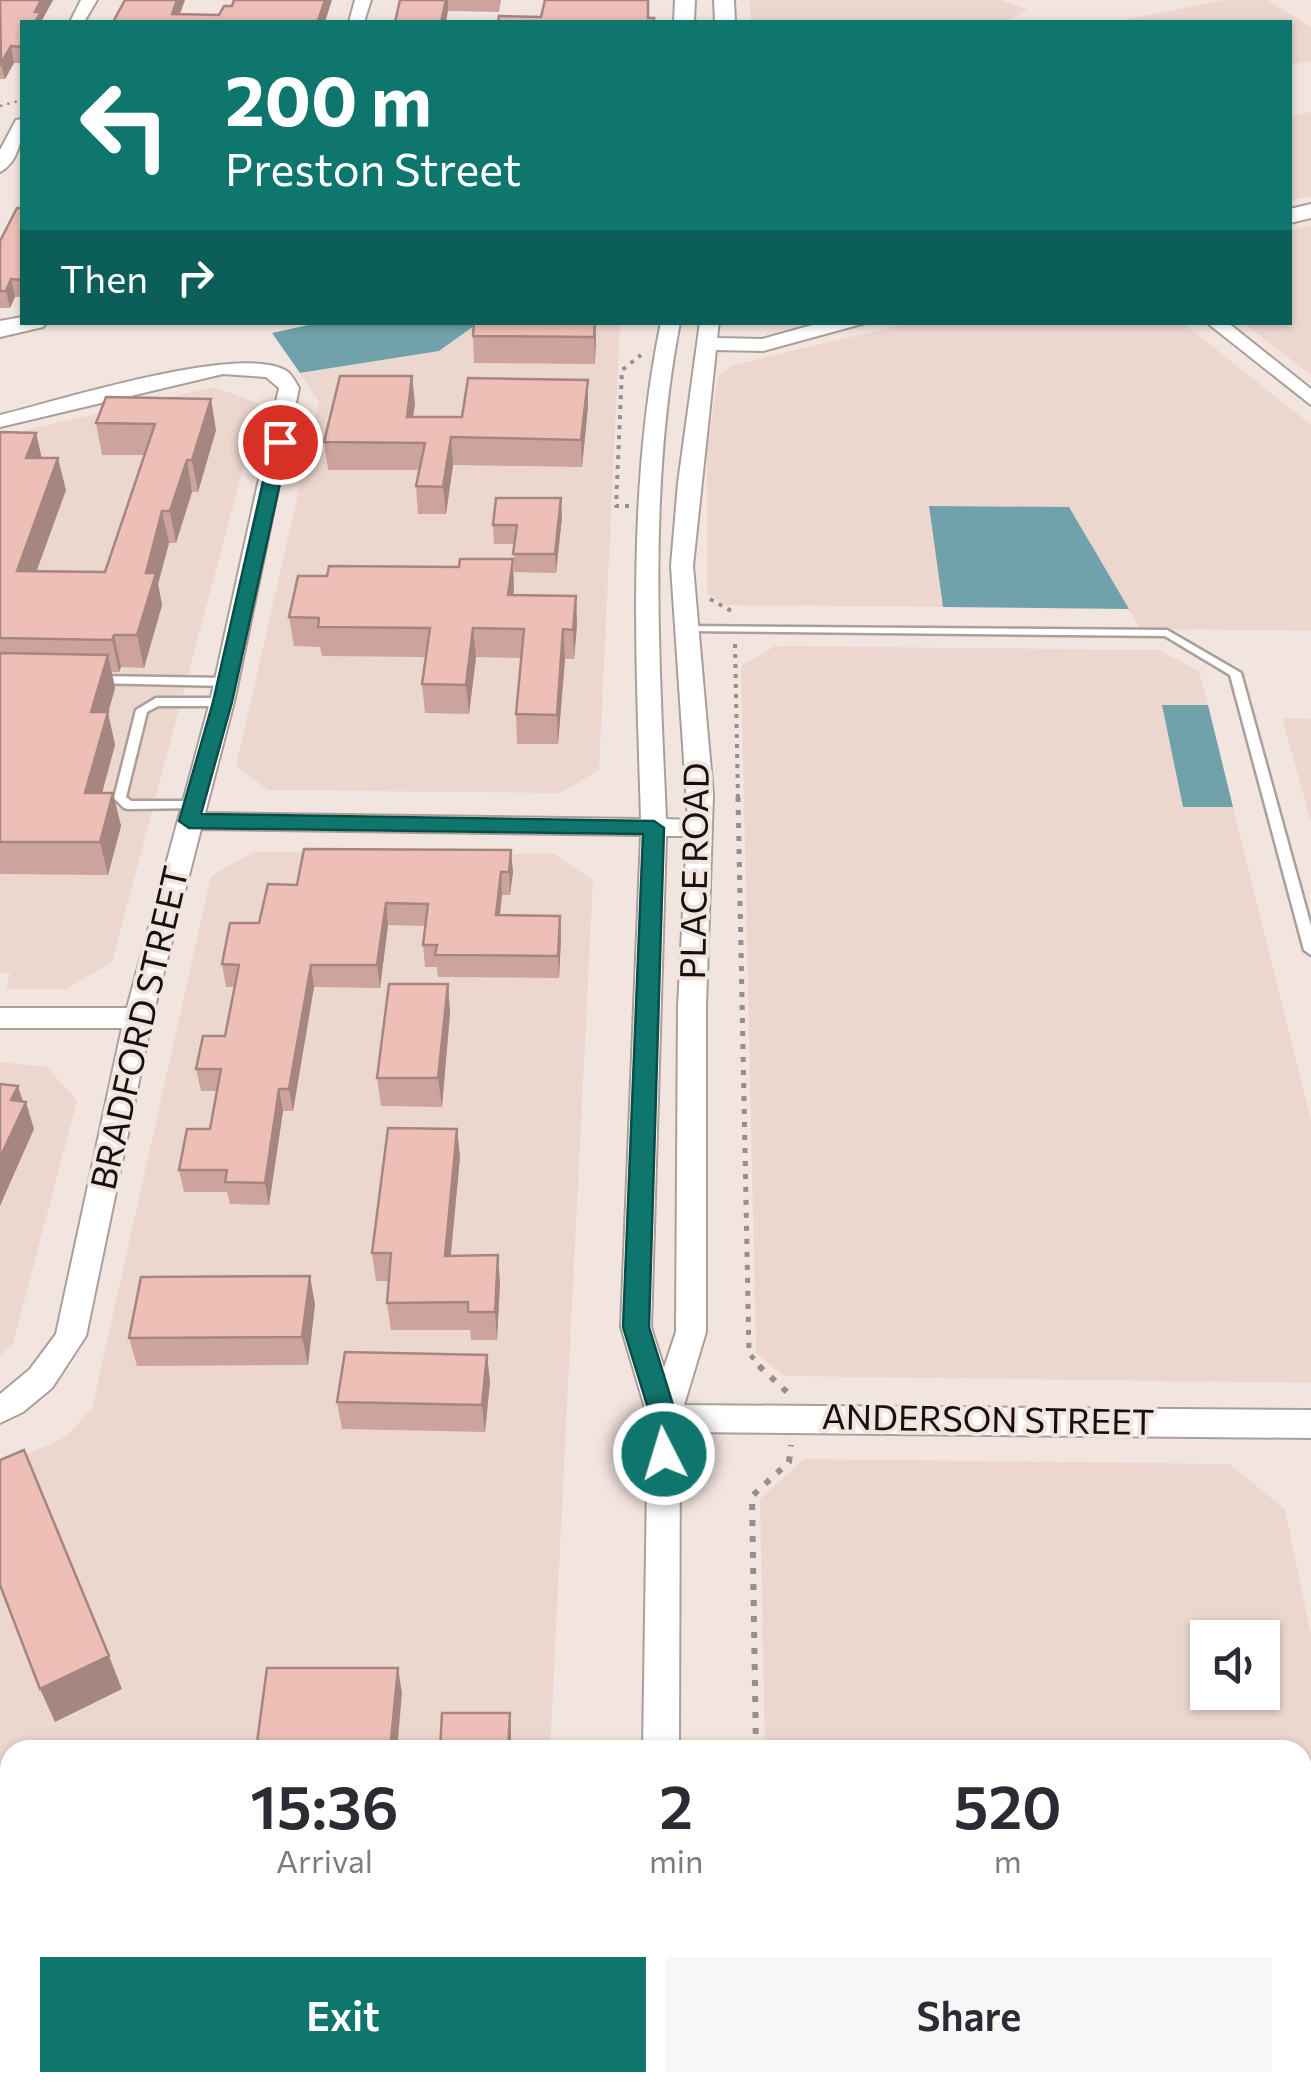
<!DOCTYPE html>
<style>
:root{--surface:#fff;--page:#f7f7f7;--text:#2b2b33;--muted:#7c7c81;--accent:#0f766e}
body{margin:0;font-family:Commissioner,sans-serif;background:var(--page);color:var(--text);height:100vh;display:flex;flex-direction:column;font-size:38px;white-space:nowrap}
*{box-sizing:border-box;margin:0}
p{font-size:32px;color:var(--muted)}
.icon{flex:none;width:55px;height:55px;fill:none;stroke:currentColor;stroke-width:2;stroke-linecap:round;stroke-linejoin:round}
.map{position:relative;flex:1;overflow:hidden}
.drawer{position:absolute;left:0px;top:1740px;width:1312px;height:352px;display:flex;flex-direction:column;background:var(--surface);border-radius:30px 30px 0 0;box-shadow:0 2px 8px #0004}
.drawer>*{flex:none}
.guide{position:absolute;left:20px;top:20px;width:1272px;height:305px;border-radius:0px;box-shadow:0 2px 8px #0004;background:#0f766e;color:#fff;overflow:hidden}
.fabs{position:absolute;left:1190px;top:1620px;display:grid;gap:20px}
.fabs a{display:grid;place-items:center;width:90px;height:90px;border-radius:0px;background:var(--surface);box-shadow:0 2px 8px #0004;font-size:50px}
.pin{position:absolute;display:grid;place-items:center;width:85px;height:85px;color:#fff;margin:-42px;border:5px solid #fff;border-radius:50%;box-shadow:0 2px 10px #0007}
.me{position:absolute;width:110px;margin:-55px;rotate:355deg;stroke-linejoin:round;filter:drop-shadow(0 0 8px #0008)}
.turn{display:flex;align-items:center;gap:35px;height:210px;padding:0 40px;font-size:45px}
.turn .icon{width:130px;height:130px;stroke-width:2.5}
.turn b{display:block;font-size:70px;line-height:85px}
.then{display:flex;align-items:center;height:95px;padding:0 40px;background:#0003;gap:20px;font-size:38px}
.eta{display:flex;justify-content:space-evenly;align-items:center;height:170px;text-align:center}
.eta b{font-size:60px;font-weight:600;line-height:70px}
.primary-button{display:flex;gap:20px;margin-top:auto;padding:20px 40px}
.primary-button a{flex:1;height:115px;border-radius:0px;background:var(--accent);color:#fff;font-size:40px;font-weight:600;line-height:115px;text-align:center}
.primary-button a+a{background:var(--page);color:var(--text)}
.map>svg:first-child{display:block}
.built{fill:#ecd7cf;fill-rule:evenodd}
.water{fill:#71a2ab}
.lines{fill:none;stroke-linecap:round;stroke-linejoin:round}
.lane-casing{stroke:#ab9f9a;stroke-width:5}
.street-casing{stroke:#ab9f9a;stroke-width:4}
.secondary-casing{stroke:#ab9f9a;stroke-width:4}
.path-far3{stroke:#988e8b;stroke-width:2.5;stroke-dasharray:2.5 5;stroke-linecap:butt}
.path-far2{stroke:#988e8b;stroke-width:4;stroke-dasharray:4 6;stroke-linecap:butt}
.path-far1{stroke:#988e8b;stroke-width:5;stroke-dasharray:5 8;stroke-linecap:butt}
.path{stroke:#988e8b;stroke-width:6;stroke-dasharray:6 10;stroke-linecap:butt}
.lane{fill:#fff;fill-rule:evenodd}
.street{fill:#fff;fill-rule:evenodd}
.secondary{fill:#fff;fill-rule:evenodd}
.wall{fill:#cca49d}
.shaded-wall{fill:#a68680}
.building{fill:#edbfb7;stroke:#a68680;stroke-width:2.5}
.route{fill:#0f766e;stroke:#0a4d48;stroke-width:2.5}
.labels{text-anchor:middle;stroke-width:8;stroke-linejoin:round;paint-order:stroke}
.street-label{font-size:35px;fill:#161110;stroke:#f2e4df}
</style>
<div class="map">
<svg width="1311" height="2092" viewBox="0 0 1311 2092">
<rect width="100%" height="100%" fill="#f2e4df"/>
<path class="built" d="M750 0H1001L1028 10 1005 22H751Z
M1224 0H1267L1311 27V61L1290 65V22H1114Z
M1311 112V196L1290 201V116Z
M1311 226V375L1243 323 1290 322V231Z
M478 323H620L599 770 560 793 268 790 236 766 319 402 300 374 439 351Z
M910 323H1183L1311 425V631L1140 629 1069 507 929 506 943 607 727 605 707 593V449L718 376 733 365Z
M214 387 260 404 112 962 66 989H6L10 973H0V436Z
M775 646 1159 650 1199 671 1208 705 1162 706 1183 806 1233 807 1311 1121V1383L784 1376 756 1353 741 666Z
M1282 718 1311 719V822Z
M253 852 554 854 593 880 550 1750H10V2082L511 2083 510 2092H0V1466L66 1437 92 1408 211 876Z
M0 1062 47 1067 77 1101 13 1343 0 1356Z
M804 1459 1229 1464 1285 1509 1311 1636V1896H1303L1302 1750H765L760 1499ZM1208 1638H1262V1692H1208Z
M1303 2080H1311V2092H772V2083Z"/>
<path class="water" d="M322 322 478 323 439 351 300 373 272 333Z
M929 506 1069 507 1129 609 943 607Z
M1162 705H1208L1233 807H1183Z
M1302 1896H1311V2080H1302Z"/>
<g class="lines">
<defs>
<path id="lane" d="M686 626 1167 630 1241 673 1311 926V955L1304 950 1230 675 1165 636 682 631 680 629Z
M96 676 227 678 233 682 227 686 92 683V677Z
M156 698H222L228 702 222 706H158L147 712 126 797 131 801H194L198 802 200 805 198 808 128 809 124 808 114 798 136 710Z"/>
<path id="street" d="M81 0H97L84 22H70Z
M355 0H371L364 22H349Z
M22 119C23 137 18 163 0 172V150L16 120Z
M661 322H680C648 487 659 653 666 819L688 820 671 566 678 483 700 322H719L717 338 762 339 823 322H869L763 351 716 350 693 566 713 794 706 1006V1332L684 1405 1311 1410V1438L680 1432 679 1750H643L648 1418 621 1327 641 835 201 829 152 1018 86 1336 52 1388 23 1412 0 1423V1394L30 1369 56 1334 122 1028H0V1008H127L210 702 279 388 266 377 223 374 0 427V415C58 401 237 344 285 370 292 374 295 381 299 388L234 702 205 813 641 819C636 653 627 486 661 322ZM666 836H687L678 1006 676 1332 664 1368 651 1327Z
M1206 322H1227L1311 389V405Z
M639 2082H679V2092H639Z"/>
<path id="secondary" d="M675 0H695L694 22H674Z
M714 0H734L735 22H715Z
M1311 204V218L1290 223V209Z
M22 317V322H47L43 327 0 337V321Z"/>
</defs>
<use href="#lane" class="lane-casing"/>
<use href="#street" class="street-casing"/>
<use href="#secondary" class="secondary-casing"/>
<path class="path-far3" d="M0 106 22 100"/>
<path class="path-far2" d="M629 506H616L622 370 641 355
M710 599 735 613
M735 644 738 799"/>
<path class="path-far1" d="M738 797 749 1353 762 1369"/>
<path class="path" d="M759 1366 789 1394
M756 1750 752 1496 789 1462 791 1445
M763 2082V2092"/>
<use href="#lane" class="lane"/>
<use href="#street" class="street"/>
<use href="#secondary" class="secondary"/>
</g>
<path class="wall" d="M0 0H53L42 20 43 22H22V63H14L5 79H0Z
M400 0H501L499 12 448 11Z
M22 208V297H15L10 308H0V241Z
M595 322V364L474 363 473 336Z
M106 397 216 430 198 492H192L176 543H169L158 584 162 605 144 668 121 667 119 672H112L115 688 108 713 115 745 102 793H113L121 826 108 875 0 874V432L36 433 42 458 66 490 36 571 105 572 144 455H102L96 423Z
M415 403 413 417H462L588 406 582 467 453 465 446 514H418L416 486 419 470H328L324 442Z
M562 517 556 573 514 572V544H494L493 525Z
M513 559V595L576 596 577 625 574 659H565L558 744H517L516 714 521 658 476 657 469 714 425 713 422 684 426 657 322 656 320 647 294 646 289 617 327 576 459 567Z
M304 849 513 872 510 895H502L500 915 560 916 561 938 559 978 438 977 437 967H425L423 945 425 926 388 925 380 988 314 987 293 1111H283L269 1205 230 1204 227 1192H184L179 1170 210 1129 217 1091H201L196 1069 225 1036 234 987H226L222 964 259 923 297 885Z
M448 984 450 1013 442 1107 381 1106 377 1078Z
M457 1129 460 1157 451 1255 500 1283 497 1340H471L470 1330H391L387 1303 389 1281H376L372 1253Z
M315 1304 308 1365 137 1366 129 1338Z
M487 1355 490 1382 485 1432 342 1429 337 1402Z"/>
<path class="shaded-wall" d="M41 0H53L42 20 43 22H35V12Z
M177 0H185L177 22 172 14Z
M325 0H332L325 22H316Z
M446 0H448V11L446 22H441Z
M11 46 14 63 5 79 1 63Z
M11 279 15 297 10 308 6 291Z
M595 322 596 341 595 364 594 337Z
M412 376 415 403 409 444 407 417Z
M588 380V406L582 467 581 440Z
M211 399 216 430 198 492 192 460Z
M36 433 43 465 26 458Z
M451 437 453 465 446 514 443 487Z
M58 458 66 490 25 603 17 571Z
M187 460 192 492 176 543 170 511Z
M561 498 562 517 556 573 555 554Z
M162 511 169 543 158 584 162 605 144 668 137 635 146 573Z
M513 559 514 588 510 624 508 595Z
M576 596 577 625 574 659 573 630Z
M473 628 476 657 469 714 466 685Z
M563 629 565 659 558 744 557 715Z
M114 635 121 667 119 672 112 640Z
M108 655 115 688 108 713 115 745 93 826 85 793 91 712Z
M113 793 121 826 108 875 100 842Z
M511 850 513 872 510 895 509 872Z
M501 872 502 895 497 938 496 915Z
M386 903 388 925 380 988 377 965Z
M560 916 561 938 559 978 558 956Z
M311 965 314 987 293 1111 289 1089Z
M448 984 450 1013 442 1107 438 1078Z
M18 1086 24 1105 26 1102 34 1129 0 1206V1158L11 1100Z
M279 1089 283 1111 269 1205 265 1183Z
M457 1129 460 1157 448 1283 445 1256Z
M498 1255 500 1283 497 1340 495 1312Z
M310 1276 315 1304 308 1365 302 1337Z
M487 1355 490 1382 485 1432 482 1405Z
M109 1656 122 1689 55 1722 40 1689Z
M398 1668 402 1693 397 1750H390Z
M510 1713 511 1730V1750H508Z"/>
<path class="building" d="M0 0H41L35 12H41L35 22H22V43L21 47 11 46 1 63Z
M125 0H177L172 14 219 15 224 6H232L234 0H325L318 21 316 22H113Z
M400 0H446L441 22H395Z
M545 0H648V18H654V22H498L499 16 541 17Z
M17 208H22V280L11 279 6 291H0V241Z
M474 322H595L594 337 473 336Z
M340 376H412L407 417H462L468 378 588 380 581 440 451 437 443 487 416 486 425 443 324 442Z
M106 397 211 399 192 460H187L170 511H162L146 573H156L137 635H114L112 640 0 638V432L36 433 26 458H58L17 571 105 572 155 424 96 423Z
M496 498H561L555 554H513L517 525H493Z
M460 559H513L508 595 576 596 573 630 563 629 557 715 516 714 524 629 473 628 466 685 422 684 430 628 318 627 319 618 289 617 298 576H327L329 566 459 567Z
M0 653 108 655 91 712H108L85 793H113L100 842H0Z
M304 849 511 850 509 872H501L496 915 560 916 558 956 435 955 437 945H423L428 904 386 903 377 965H311L289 1089H279L265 1183 225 1182 227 1170H179L187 1129H210L221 1069H196L203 1036H225L239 965 222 964 230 923H259L268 884 297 885Z
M389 984H448L438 1078H377Z
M0 1084 18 1086 11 1100 26 1102 0 1158Z
M388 1128 457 1129 445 1256 498 1255 495 1312H468V1302L387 1303 391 1253H372Z
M310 1276 302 1337 129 1338 141 1277Z
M345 1352 487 1355 482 1405 337 1402Z
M24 1450 109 1656 40 1689 0 1585V1460Z
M267 1668H398L390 1750H256Z
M442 1713H510L508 1750H440Z"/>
<path class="route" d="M280 437 289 442 232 702 201 814 654 821 664 828 649 1327 677 1418 673 1462H655L651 1418 623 1327 643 834 189 828 179 821 213 702 272 442Z"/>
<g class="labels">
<g class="street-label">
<text transform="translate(695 871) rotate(-89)" y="12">PLACE ROAD</text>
<text transform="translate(140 1028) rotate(-77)" y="12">BRADFORD STREET</text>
<text transform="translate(988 1420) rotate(1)" y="12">ANDERSON STREET</text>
</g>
</g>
</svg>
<div class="fabs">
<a><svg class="icon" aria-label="sound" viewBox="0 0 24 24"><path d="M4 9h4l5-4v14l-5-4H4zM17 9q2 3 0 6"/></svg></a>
</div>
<div class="pin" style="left:280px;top:442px;background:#d93025"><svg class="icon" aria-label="arrive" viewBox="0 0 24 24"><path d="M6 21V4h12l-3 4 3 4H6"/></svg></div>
<svg class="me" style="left:664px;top:1454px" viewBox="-20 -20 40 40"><circle r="17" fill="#0f766e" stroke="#fff" stroke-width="3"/><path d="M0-11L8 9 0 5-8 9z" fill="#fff"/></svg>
<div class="guide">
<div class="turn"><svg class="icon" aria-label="left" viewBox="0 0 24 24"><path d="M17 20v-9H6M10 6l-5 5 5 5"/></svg><div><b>200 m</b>Preston Street</div></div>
<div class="then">Then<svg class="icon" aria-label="right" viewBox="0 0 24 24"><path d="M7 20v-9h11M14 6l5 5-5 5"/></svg></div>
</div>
<section class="drawer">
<div class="eta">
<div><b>15:36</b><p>Arrival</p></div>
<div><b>2</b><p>min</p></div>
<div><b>520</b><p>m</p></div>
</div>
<div class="primary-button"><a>Exit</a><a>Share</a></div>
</section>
</div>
